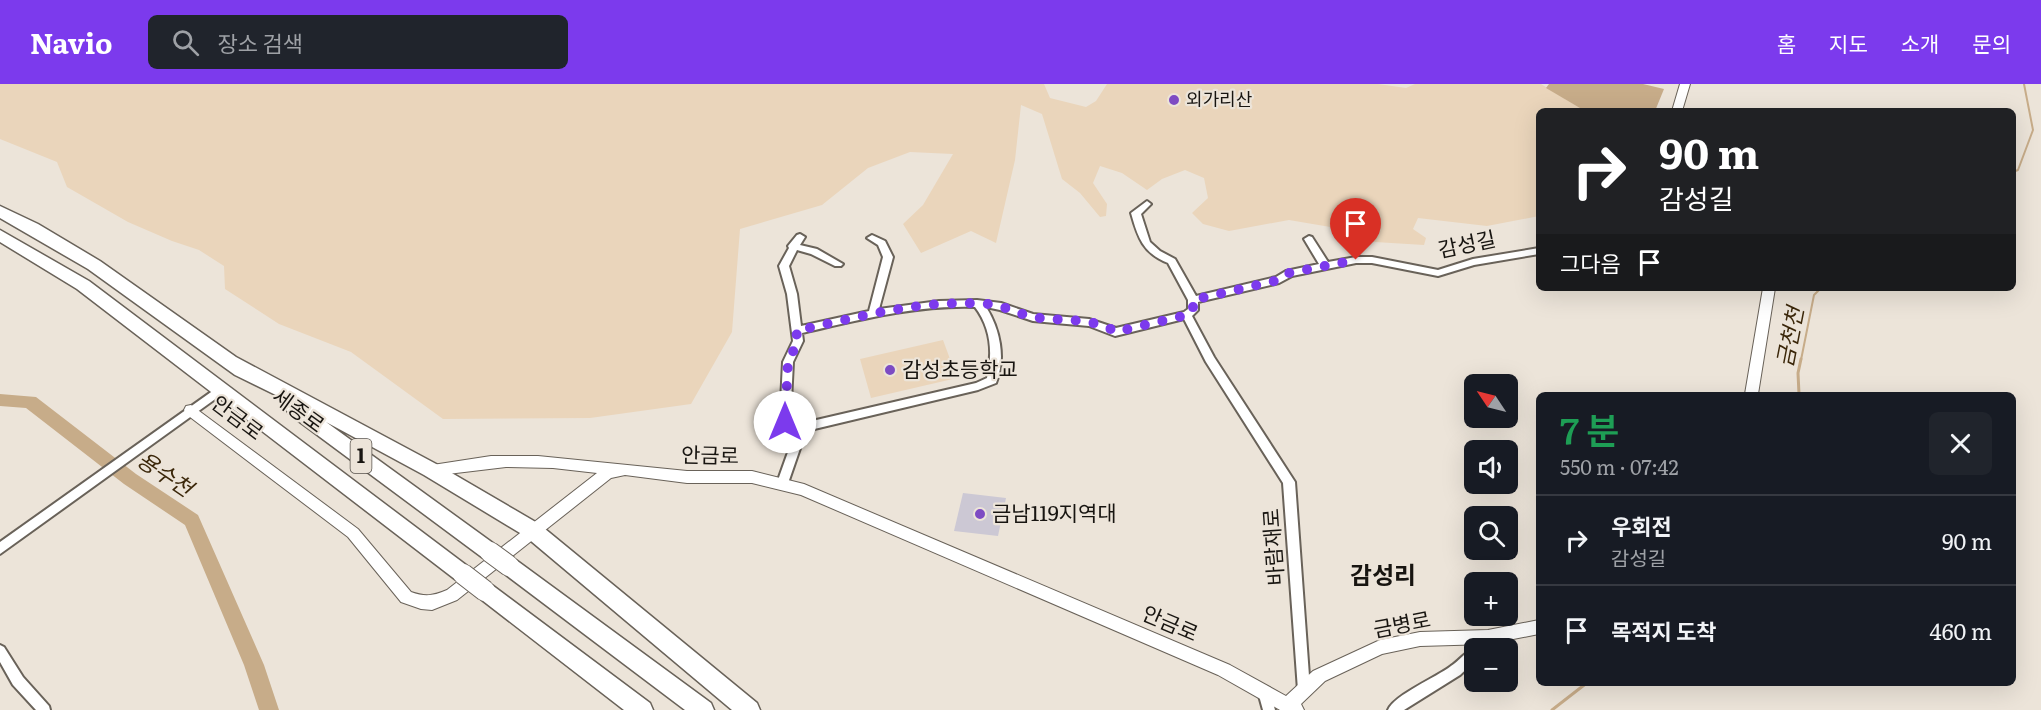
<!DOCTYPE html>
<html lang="ko">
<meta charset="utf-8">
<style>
:root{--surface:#171b24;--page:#20242c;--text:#f1f3f6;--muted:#9ea1a6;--line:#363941;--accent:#7c3aed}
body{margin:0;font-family:Literata,"Noto Sans KR",serif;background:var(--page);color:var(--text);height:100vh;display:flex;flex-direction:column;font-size:22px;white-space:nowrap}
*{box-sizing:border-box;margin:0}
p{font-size:20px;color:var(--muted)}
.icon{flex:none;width:33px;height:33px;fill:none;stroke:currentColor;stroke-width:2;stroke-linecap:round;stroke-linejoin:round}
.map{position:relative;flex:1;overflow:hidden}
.panel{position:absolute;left:1536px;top:308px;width:480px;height:294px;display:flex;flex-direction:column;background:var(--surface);border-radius:9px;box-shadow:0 6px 24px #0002}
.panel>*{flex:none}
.top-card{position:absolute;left:1536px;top:24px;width:480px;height:183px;border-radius:9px;box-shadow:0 6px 24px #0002;background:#202124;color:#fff;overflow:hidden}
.needle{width:39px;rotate:305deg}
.controls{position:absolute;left:1464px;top:290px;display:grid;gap:12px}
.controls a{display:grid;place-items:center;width:54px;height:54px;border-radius:9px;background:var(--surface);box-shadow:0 6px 24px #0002;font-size:30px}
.pin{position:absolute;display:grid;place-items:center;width:51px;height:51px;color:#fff;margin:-62px -26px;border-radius:50% 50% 50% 0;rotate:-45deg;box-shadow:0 0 6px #0007}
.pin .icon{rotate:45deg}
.me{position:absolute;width:66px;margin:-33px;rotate:0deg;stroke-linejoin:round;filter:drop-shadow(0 0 4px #0008)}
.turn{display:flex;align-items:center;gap:21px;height:126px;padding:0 24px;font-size:27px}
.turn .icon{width:78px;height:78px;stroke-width:2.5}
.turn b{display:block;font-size:42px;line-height:51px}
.then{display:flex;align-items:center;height:57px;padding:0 24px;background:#0003;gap:12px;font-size:22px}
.round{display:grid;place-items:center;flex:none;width:63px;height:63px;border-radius:9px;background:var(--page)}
.summary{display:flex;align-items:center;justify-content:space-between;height:102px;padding:0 24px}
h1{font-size:36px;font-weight:600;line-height:45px;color:#1e9e55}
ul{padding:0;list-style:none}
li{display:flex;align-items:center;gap:18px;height:90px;padding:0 24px;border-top:2px solid var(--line)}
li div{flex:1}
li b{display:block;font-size:22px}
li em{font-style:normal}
header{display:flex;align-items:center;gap:36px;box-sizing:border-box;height:84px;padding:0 30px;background:var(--accent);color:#fff}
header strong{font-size:28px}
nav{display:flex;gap:33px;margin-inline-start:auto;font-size:21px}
.search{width:420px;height:54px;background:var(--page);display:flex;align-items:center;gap:15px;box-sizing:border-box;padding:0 21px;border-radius:9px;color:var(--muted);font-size:22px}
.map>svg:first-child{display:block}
.green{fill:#ead5bb}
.water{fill:#c7ac89}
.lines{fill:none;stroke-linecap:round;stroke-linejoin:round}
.stream-far1{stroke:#c7ac89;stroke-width:2}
.stream{stroke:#c7ac89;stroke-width:3}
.river{fill:#c7ac89;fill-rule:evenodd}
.building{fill:#ccc8d4}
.minor-casing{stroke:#696259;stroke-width:4}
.tertiary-casing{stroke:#696259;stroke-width:2}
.trunk-casing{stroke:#696259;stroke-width:3}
.minor{fill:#fff;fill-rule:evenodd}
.tertiary{fill:#fff;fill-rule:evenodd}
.trunk{fill:#fff;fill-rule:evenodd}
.trunk-bridge-casing{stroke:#696259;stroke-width:22;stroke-linecap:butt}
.trunk-bridge{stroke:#fff;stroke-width:20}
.route{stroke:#7c3aed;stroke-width:10;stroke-dasharray:0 18}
.poi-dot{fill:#7d4bc3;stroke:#ece4d9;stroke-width:2}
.labels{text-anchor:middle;stroke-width:4.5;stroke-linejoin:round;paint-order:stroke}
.far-poi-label{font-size:18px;fill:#181511;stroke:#ece4d9;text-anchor:start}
.shield{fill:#ece4d9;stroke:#58534d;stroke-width:1.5}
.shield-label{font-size:20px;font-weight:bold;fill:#181511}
.street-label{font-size:21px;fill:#181511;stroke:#ece4d9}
.poi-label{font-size:21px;fill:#181511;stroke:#ece4d9;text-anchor:start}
.water-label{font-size:22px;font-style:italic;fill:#3b270a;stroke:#ece4d9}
.quarter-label{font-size:24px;font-weight:bold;fill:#181511;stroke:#ece4d9}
</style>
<header>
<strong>Navio</strong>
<div class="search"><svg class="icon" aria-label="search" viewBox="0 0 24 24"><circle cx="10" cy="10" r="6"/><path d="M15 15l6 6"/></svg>장소 검색</div>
<nav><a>홈</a><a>지도</a><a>소개</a><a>문의</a></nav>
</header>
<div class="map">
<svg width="2041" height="626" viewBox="0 0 2041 626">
<rect width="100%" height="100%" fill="#ece4d9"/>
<path class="green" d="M0 0H1044L1050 14 1086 23 1096 17 1107 0H1378L1406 4 1415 0H1541L1585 27H1539V132L1487 142 1418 134 1413 145 1426 154 1424 161 1375 158 1348 146 1289 136 1229 147 1203 140 1192 129 1208 114 1204 94 1185 86 1162 95 1147 106 1122 89 1100 82 1093 99 1107 120 1106 132 1100 133 1080 109 1062 95 1042 30 1021 21 1015 76 996 159 971 147 921 169 903 140 923 121 953 70 910 68 868 84 822 121 740 145 732 248 691 320 590 334 443 335 351 268 279 240 225 205 224 182 199 166 172 157 128 138 67 103 57 78 0 55Z
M943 256 957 294 871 314 860 275Z"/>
<path class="water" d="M1549 0H1643L1664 5 1655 27H1585L1546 4Z"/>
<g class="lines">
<path class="stream-far1" d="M2013 88 2018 86 2033 46 2024 0
M1801 276 1814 211 1821 204"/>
<path class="stream" d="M1799 310 1798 289 1801 275
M1552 626 1588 598"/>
<path class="river" d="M0 310 36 313 136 390 198 431 264 581 279 626H259L244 581 185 441 124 400 26 324 0 322Z"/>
</g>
<path class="building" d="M963 409 1006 414 998 452 954 447Z"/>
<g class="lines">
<defs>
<path id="minor" d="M1147 117 1151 120 1141 130 1150 158 1160 167 1175 175 1196 212 1276 193 1286 187 1319 180 1304 155 1309 152 1312 153 1328 178 1356 173H1372L1438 186 1473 175 1539 164V170L1474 181 1438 192 1372 179H1356L1292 192 1279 199 1198 218V226L1192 232 1214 273 1295 398 1310 606 1309 610 1304 612 1299 610 1298 606 1283 399 1206 278 1184 235 1115 252 1089 242 1033 237 1000 226 986 223C1000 245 1006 274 996 299L978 306 806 347 787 402 783 404 779 402 777 399 792 357 780 338 783 278 793 257 787 210 779 182 789 164 788 162 797 151 800 150 805 153 800 161 817 165 843 180 841 182H835L811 170 797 166 789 182 797 210 801 242 869 227 883 173 878 161 867 154 872 151 885 157 893 173 879 225 939 217 977 216 1001 219 1033 230 1089 235 1116 244 1184 228 1188 225V216L1168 179C1143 169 1138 154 1131 129ZM975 223C991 244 993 269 987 294L976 299 812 337 798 341 796 345 790 337 793 278 803 257 802 249C859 236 916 221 975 223Z
M221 301 226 305 225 308 0 470V458Z
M0 561 4 563 23 593 49 622 50 626H36L13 601 0 578Z
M1474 564V578L1460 591 1404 626H1388C1394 611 1437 593 1451 582 1459 577 1465 568 1474 564Z
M1264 602 1269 604 1275 626H1263L1258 608 1259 604Z"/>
<path id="tertiary" d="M1680 0H1690L1682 27H1672Z
M1763 204H1775L1758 310H1745Z
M191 321 358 445 411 508C425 513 433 512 447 506L597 389 553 384 506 383 431 392 426 390 424 386 426 382 491 372H538L687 387H752L804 400 1230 581 1286 612 1313 587 1380 556 1420 548 1488 546 1539 536V550L1488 560 1420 562 1382 570 1325 597 1301 620 1304 626H1280L1218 591 801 411 752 399H687L625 391 611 394 457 516 432 526 421 525 401 518 348 453 186 330 184 326 186 322Z"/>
<path id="trunk" d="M0 122 38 140 100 177 236 273 438 381 539 440 757 619 760 626H732L525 452 424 391 326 338 497 462 500 468 497 474 490 477 483 474 289 330 286 325 292 319 235 291 88 185 0 134Z
M0 146 89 197 470 484 473 490 470 496 463 499 456 496 77 205 0 158Z
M509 473 516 476 711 619 714 626H685L502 488 499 482 502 476Z
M485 498 492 501 650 619 653 626H624L478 513 475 507 478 501Z"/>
</defs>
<use href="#minor" class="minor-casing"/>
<use href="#tertiary" class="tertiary-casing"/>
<use href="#trunk" class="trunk-casing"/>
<use href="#minor" class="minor"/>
<use href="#tertiary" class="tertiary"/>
<use href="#trunk" class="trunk"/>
<defs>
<path id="trunk-bridge" d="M490 468 509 482
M463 490 485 507"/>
</defs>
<use href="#trunk-bridge" class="trunk-bridge-casing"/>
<use href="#trunk-bridge" class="trunk-bridge"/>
</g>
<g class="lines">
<path class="route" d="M785 338 788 278 798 257 796 247C858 233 924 215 987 220 1006 221 1022 233 1040 234 1065 237 1094 234 1116 248L1187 231 1193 226V216L1279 196 1289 189 1356 176"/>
</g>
<g class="poi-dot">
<circle cx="1174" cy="16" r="6"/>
<circle cx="890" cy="286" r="6"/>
<circle cx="980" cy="430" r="6"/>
</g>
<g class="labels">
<g class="far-poi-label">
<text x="1186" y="22">외가리산</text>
</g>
<rect class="shield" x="350.5" y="355" width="21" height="34" rx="4.5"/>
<g class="shield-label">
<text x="361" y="379">1</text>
</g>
<g class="street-label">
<text transform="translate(1467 161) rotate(-12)" y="7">감성길</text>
<text transform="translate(298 327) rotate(36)" y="7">세종로</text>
<text transform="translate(237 334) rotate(37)" y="7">안금로</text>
<text transform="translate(710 372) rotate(1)" y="7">안금로</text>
<text transform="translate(1274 463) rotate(-94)" y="7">바람재로</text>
<text transform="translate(1170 540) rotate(23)" y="7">안금로</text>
<text transform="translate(1402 541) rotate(-11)" y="7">금병로</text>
</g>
<g class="poi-label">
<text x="902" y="293">감성초등학교</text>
<text x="992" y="437">금남119지역대</text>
</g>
<g class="water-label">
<text transform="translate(1790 253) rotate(-79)" y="8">금천천</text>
<text transform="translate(165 390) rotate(34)" y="8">용수천</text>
</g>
<g class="quarter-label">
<text x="1383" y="500">감성리</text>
</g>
</g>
</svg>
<div class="controls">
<a><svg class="needle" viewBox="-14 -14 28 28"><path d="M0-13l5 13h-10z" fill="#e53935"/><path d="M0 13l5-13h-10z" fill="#9ea1a6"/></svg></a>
<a><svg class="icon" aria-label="sound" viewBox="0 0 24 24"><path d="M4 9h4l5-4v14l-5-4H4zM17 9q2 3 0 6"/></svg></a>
<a><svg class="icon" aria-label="search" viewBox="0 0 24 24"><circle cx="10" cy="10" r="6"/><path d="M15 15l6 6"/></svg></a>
<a>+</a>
<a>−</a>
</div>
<div class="pin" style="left:1356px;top:176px;background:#d93025"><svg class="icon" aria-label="arrive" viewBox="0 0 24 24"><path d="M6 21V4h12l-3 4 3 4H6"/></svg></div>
<svg class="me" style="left:785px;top:338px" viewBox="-20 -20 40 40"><circle r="19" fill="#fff"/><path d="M0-13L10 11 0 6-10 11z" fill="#7c3aed"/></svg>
<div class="top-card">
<div class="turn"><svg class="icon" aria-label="right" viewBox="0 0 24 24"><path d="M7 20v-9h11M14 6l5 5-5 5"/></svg><div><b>90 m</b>감성길</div></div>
<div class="then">그다음<svg class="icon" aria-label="arrive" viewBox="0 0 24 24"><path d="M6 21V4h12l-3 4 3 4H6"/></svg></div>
</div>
<section class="panel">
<div class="summary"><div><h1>7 분</h1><p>550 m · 07:42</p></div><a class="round"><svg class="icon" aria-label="close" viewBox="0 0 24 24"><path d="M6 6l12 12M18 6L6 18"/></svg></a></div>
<ul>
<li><svg class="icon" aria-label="right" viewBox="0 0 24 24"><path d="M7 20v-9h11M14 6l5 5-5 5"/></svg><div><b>우회전</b><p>감성길</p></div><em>90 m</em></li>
<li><svg class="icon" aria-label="arrive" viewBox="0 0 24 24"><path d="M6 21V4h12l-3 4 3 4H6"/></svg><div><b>목적지 도착</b></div><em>460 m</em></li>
</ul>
</section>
</div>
